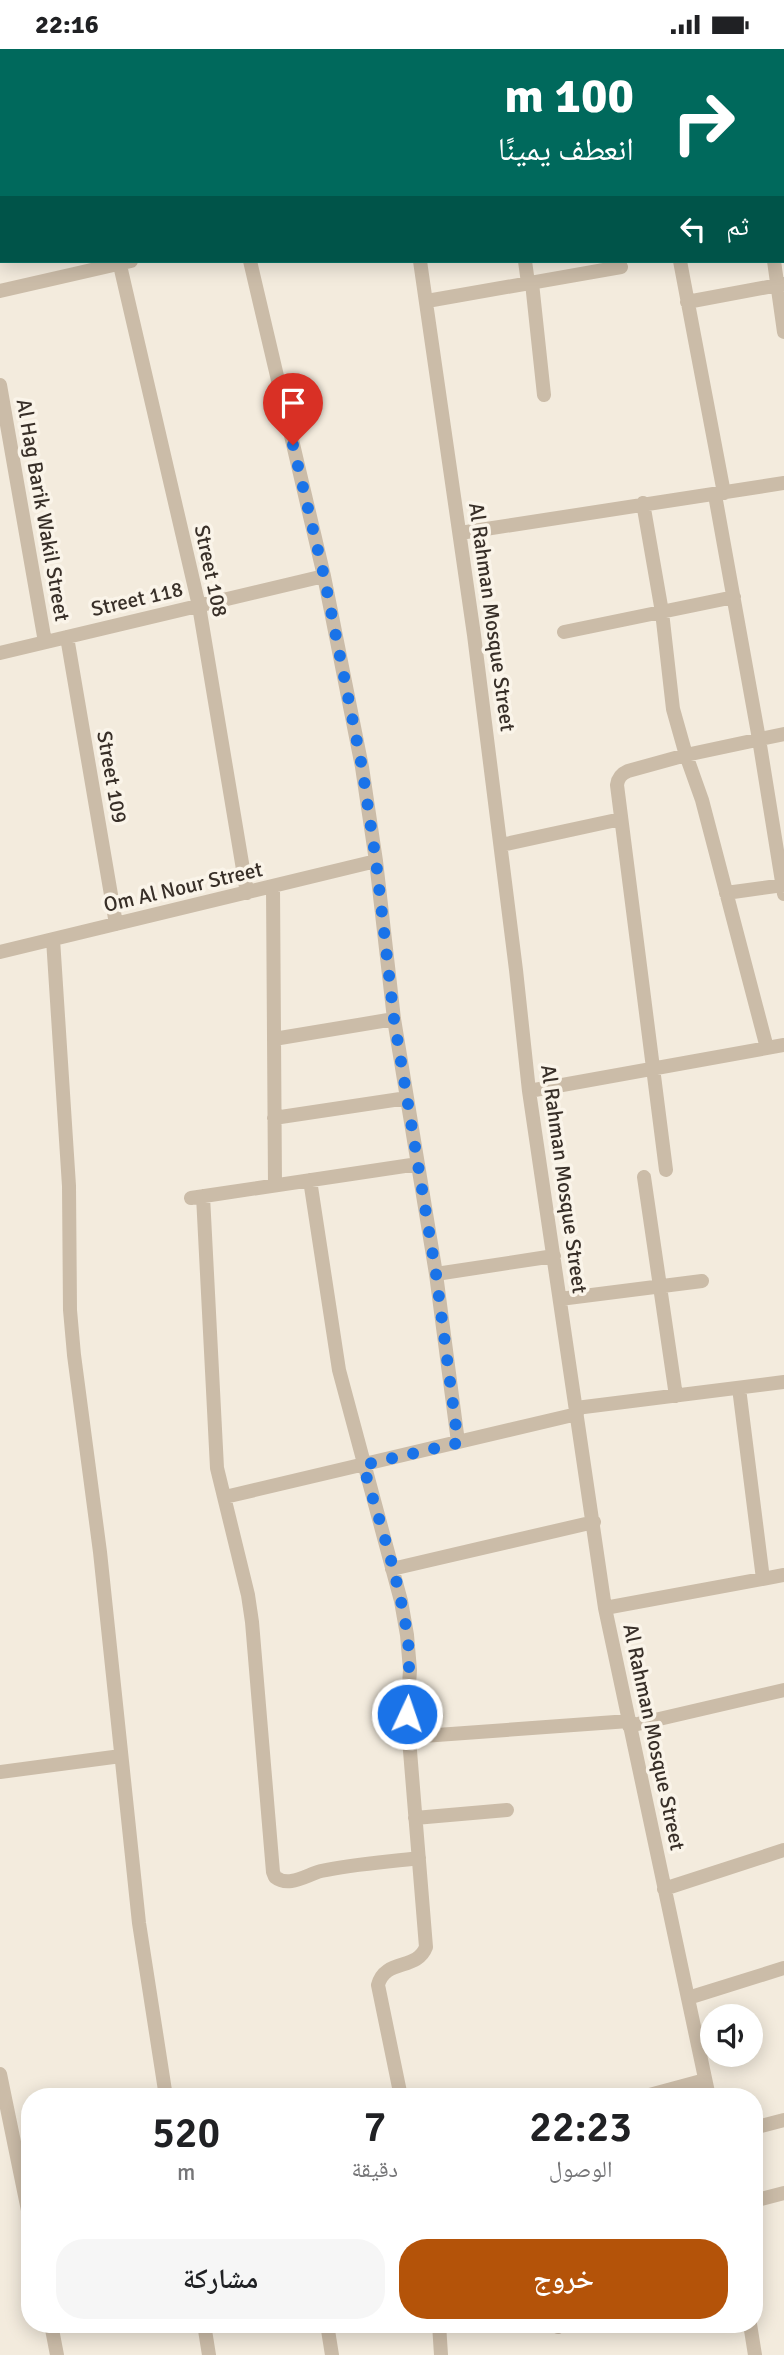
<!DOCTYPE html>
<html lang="ar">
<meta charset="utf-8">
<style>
:root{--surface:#fff;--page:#f6f6f6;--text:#202124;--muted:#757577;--accent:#b45309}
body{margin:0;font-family:Signika,"Noto Naskh Arabic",sans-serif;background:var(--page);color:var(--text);direction:rtl;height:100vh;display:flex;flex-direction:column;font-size:26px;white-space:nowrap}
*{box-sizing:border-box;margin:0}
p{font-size:23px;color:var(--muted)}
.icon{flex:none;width:38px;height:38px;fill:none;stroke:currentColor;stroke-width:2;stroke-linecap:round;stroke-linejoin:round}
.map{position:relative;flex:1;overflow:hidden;direction:ltr}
.details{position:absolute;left:21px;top:2039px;width:742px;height:245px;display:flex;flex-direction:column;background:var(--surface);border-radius:28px;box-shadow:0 4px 18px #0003;direction:rtl}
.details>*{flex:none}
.banner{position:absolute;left:0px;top:0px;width:784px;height:214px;box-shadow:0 4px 18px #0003;direction:rtl;background:#00695c;color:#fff;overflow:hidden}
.tools{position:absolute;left:700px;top:1955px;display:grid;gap:14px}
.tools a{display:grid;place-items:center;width:63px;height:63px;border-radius:50%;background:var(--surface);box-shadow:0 4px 18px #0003;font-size:35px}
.pin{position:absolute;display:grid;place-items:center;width:60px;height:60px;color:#fff;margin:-72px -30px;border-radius:50% 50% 50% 0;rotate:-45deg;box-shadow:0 0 7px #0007}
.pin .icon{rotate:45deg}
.me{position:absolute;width:77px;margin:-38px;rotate:3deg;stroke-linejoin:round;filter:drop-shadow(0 0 5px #0008)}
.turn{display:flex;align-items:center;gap:24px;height:147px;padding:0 35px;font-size:32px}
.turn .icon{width:91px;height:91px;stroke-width:2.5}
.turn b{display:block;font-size:49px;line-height:60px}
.then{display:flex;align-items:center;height:66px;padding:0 35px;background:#0003;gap:14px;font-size:26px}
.eta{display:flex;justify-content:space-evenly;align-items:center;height:119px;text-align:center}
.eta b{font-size:42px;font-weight:600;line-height:49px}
.cta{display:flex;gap:14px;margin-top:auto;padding:14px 35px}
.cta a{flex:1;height:80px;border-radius:28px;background:var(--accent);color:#fff;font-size:28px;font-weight:600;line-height:80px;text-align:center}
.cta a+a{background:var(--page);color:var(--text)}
.status{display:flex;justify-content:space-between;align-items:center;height:49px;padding:0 35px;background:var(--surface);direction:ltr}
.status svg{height:19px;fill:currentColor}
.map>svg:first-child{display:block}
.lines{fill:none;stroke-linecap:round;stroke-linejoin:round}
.street{stroke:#cbbca8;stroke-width:14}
.route{stroke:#1a73e8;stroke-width:12;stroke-dasharray:0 21.6}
.labels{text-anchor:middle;stroke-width:7;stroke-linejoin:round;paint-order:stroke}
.street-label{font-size:21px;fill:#382f28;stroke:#faf4e9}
</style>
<div class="status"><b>22:16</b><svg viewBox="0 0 49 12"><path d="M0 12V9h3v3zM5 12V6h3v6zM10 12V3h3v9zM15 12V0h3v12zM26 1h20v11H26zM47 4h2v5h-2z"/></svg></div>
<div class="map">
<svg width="784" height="2306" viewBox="0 0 784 2306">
<rect width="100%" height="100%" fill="#f3ebdd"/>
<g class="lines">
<path class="street" d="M82 0V2
M213 0V2
M380 0V2
M641 0V2
M744 0V2
M782 26H784
M0 53H2
M119 212 199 557 247 844
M250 212 324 527 362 718 376 812 394 970 436 1225 458 1393
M420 212 474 586 516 921 529 1042 605 1559 709 2048
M525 212 528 234
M680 212 724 444
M774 212 784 283
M532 234 544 346
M0 242 131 212
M427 252 621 218
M687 253 784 235
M0 336 45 593
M715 446 759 690 784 845
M643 454 662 563 673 660 686 706 702 751 767 999
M460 484 784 434
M564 583 734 548
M67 588 116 875
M0 604 324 527
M501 796 621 770
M273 838 275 1136
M726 844 784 836
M53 890 69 1137 70 1261 74 1306 100 1503 139 1874 166 2048
M0 903 376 812
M274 990 394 970
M529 1042 784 996
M274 1069 407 1049
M666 1121 617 736C618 729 621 725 628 722L686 706 784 685
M644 1128 676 1347
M310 1131 339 1321 401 1552 407 1586 410 1621 407 1665 426 1898C417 1922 385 1909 378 1936L401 2048
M203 1147 217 1419 248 1546 252 1573 273 1823 275 1828C289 1839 306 1826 321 1822 353 1815 387 1813 419 1809
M191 1149 418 1115
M436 1225 554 1207
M560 1250 702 1232
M739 1339 763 1530
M576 1359 784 1333
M225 1448 577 1365
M392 1520 594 1473
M605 1559 784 1526
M629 1677 784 1641
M409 1688 629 1672
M0 1723 121 1707
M415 1769 507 1761
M664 1840 784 1801
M688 1949 784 1919
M0 2025 30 2171
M642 2048 705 2031
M754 2079 784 2071
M754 2152 784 2144
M51 2275 57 2306
M204 2275 209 2306
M327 2275 332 2306
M439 2275 441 2306
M557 2275 558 2278
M750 2275 755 2306"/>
</g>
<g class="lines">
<path class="route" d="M293 396 324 527 362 718 376 812 394 970 436 1225 458 1394 363 1416C379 1471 398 1527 407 1584 411 1611 408 1638 407 1665"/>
</g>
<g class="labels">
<g class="street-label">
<text transform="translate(43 461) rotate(80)" y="7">Al Hag Barik Wakil Street</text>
<text transform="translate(211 522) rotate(78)" y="7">Street 108</text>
<text transform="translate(137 550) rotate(-13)" y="7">Street 118</text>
<text transform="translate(492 568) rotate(82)" y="7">Al Rahman Mosque Street</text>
<text transform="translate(112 728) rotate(80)" y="7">Street 109</text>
<text transform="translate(183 838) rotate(-13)" y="7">Om Al Nour Street</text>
<text transform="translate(564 1130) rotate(82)" y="7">Al Rahman Mosque Street</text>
<text transform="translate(654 1688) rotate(78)" y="7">Al Rahman Mosque Street</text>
</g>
</g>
</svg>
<div class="tools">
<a><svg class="icon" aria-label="sound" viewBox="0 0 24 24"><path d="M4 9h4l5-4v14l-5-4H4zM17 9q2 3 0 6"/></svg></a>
</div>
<div class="pin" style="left:293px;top:396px;background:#d93025"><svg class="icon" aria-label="arrive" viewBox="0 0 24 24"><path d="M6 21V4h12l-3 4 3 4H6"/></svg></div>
<svg class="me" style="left:407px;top:1665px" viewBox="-20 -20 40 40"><circle r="17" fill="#1a73e8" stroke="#fff" stroke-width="3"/><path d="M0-11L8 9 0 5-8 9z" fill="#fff"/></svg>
<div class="banner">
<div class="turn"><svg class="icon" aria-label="right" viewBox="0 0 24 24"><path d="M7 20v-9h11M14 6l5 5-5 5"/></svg><div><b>100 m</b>انعطف يمينًا</div></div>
<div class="then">ثم<svg class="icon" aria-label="left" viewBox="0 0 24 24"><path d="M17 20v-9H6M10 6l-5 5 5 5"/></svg></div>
</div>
<section class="details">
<div class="eta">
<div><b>22:23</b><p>الوصول</p></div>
<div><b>7</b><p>دقيقة</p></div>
<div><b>520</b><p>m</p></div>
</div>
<div class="cta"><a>خروج</a><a>مشاركة</a></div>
</section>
</div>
